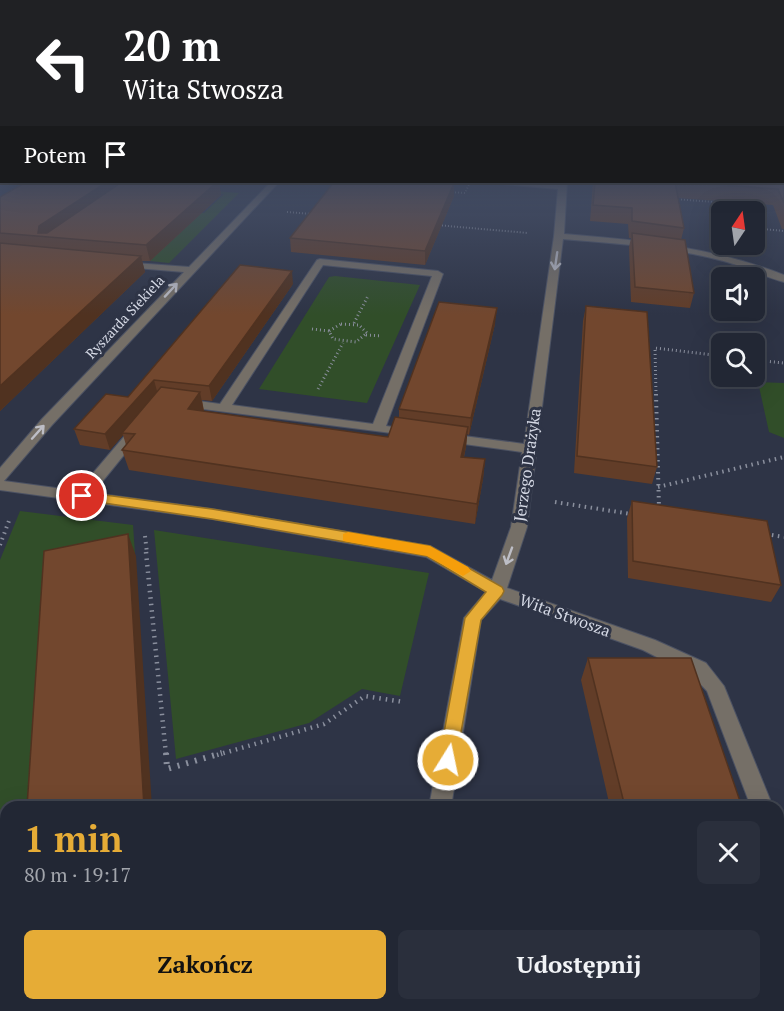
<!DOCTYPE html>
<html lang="pl">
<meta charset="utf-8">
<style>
:root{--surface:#222734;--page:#2a2f3c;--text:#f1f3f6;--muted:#a2a5ac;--line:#3f444f;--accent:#e6ac36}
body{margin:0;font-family:"PT Serif",serif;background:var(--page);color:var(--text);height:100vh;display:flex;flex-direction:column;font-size:22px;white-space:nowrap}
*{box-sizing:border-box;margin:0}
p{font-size:20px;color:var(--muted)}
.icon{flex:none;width:33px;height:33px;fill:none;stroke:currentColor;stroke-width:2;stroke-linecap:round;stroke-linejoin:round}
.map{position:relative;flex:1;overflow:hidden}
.details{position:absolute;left:0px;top:801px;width:784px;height:210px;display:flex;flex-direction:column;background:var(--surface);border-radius:18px 18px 0 0;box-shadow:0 6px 24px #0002,0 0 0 2px var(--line)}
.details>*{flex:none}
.guide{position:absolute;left:0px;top:0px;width:784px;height:183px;box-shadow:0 6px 24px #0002,0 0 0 2px var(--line);background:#202124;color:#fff;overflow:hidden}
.needle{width:39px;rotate:13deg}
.buttons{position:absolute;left:711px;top:201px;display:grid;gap:12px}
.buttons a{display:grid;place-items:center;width:54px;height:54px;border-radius:9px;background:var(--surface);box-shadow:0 6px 24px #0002,0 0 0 2px var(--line);font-size:30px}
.pin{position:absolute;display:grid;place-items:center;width:51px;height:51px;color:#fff;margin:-26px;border:3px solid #fff;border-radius:50%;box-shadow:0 2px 6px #0007}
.me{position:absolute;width:66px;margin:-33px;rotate:10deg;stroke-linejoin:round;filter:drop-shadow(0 0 4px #0008)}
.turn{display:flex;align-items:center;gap:21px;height:126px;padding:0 24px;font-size:27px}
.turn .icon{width:78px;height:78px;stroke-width:2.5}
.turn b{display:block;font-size:42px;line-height:51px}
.then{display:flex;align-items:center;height:57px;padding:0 24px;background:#0003;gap:12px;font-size:22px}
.round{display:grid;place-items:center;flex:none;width:63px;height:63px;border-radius:9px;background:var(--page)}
.summary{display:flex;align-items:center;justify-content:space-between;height:102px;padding:0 24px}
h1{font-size:36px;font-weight:800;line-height:45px;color:var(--accent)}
.primary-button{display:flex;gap:12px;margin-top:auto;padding:12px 24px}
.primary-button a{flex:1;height:69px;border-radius:9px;background:var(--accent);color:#111;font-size:24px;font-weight:800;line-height:69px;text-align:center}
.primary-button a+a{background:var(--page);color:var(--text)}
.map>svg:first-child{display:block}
.green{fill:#314e29}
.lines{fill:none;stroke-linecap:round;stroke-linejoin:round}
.minor-casing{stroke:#4c5263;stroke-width:2}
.path-far4{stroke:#8a8f9d;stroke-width:2;stroke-dasharray:1 2;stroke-linecap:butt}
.path-far3{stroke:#8a8f9d;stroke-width:3;stroke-dasharray:1 3;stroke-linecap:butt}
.path-far2{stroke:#8a8f9d;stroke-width:4;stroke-dasharray:1.5 4.5;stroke-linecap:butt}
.path-far1{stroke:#8a8f9d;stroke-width:4.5;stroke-dasharray:1.5 5;stroke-linecap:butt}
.path{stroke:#8a8f9d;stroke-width:6;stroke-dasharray:2 7;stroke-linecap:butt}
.minor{fill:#756f67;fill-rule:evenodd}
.wall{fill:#623d28}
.shaded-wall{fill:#503220}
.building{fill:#72472e;stroke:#503220;stroke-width:1.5}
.oneway{stroke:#bdbec6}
.route{fill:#e6ac36;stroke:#967023;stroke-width:1.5}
.slow{fill:#f59e0b}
.labels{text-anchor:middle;stroke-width:6;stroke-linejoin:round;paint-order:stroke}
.far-street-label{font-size:14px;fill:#d5d9e5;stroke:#2e3446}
.street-label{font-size:16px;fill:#d5d9e5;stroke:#2e3446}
</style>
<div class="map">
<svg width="784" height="1011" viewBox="0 0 784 1011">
<rect width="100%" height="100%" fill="#2e3446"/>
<path class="green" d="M191 189 239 193 169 263 66 252 127 206 204 213 224 194 188 191Z
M335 276 420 285 367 403 259 389 329 277Z
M758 382 784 383V438L769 432Z
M20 511 133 525 135 554 38 807H6V899L0 901V560Z
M154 530 429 573 400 696 362 689 309 723 176 759Z"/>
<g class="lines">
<defs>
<path id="minor" d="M0 179 2 182H6L0 184Z
M271 182H279L52 425 4 481 78 491 133 426 138 425 145 429 93 493 212 509 430 546 492 580 511 527 522 452 449 442 442 438 449 434 524 444 554 236 558 189 501 184 497 182 559 184V182H567L564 234C639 240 713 247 784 275V282C765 277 747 268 727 262 674 247 618 244 563 239L527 527 507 588 655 640 706 663 724 686 773 807H751L707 691 692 675 643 650 500 599 481 620 451 807H429L464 618 486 592 426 557 212 519 0 490V468L42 419 184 272 124 267 119 264 121 262 189 267Z
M320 259 438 271 443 274 386 426 415 430 417 433 415 436 179 406 178 403 184 399 220 404 317 260ZM323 265 432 276 373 424 232 405Z
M778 825 784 827V852L778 850Z
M6 976V1002L0 1003V977Z
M469 1005H495L496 1011H470Z"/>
</defs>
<use href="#minor" class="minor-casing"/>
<path class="path-far4" d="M449 192 465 193 470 182
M675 199 753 205 763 202
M753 205 763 229 784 231
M287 212 312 214
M436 225 528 233"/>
<path class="path-far3" d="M354 323 368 296
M341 324 359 325 367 333 356 342 333 339 329 331Z
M312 329 329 331
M366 335 381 336
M754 360 784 363
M318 389 343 343
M656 395 655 348 722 356"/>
<path class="path-far2" d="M656 394 659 508
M658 487 784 457
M555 502 631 514
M766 534 784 537
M145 536 147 553
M0 545 10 518"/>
<path class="path-far1" d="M146 552 166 755
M217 755 324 724 365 696 404 702"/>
<path class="path" d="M166 753 167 769 222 753
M46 1011 65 1005"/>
<use href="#minor" class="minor"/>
</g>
<path class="wall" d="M784 174V229H782L773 205 678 198 684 228 681 240 694 293 690 308 631 302 629 247 631 238H629L628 224 590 221 593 182H783Z
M26 182H219L221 195 150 261H142L145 272 0 411V197Z
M454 183V196L425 265 291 252 290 238Z
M293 284 212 401 202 400 204 411 388 437 399 418V409L495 324 469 435 467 434 466 447 464 457 485 459 483 479 475 524 129 470 122 450 126 445 123 435 110 450 80 445 74 429 128 397Z
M586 306 657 467 652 484 574 473 583 321Z
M632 501 781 585 771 602 628 578 627 518Z
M588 658 742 807H610L581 680Z
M656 1005H778L784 1011H658Z"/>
<path class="shaded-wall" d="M107 182H131L49 237 38 233 39 226Z
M217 182H219L221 195 150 261 146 245Z
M454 183V196L425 265V251Z
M141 256 145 272 0 411V386Z
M292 271 293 284 212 401 209 386Z
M497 308 495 324 469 435 471 418Z
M154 380 158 395 122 433 123 435 110 450 105 434Z
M200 392 204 412 188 409Z
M468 427 466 447 459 477 461 457Z
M485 459 483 479 475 524 477 504Z
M128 534 136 556 152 807H144Z
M231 1005H239L240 1011H232Z"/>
<path class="building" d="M783 174H784V203L778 189 675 182 684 228 632 221V208L593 205 595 182H783Z
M26 182H107L39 226 38 233H47L122 182H217L146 245 0 233V197Z
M334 182H433L454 183 425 251 290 238Z
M632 233 685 240 694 293 635 287Z
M0 243 141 256 0 386Z
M240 265 292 271 209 386 154 380 105 434 74 429 106 394 128 397Z
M439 302 497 308 471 418 399 409Z
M586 306 647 312 657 467 577 456Z
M161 387 200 392 188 409 388 437 395 417 468 427 461 457 485 459 477 504 122 450 135 434 122 433Z
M632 501 767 521 781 585 633 561Z
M128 534 144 807H27L44 551Z
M588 658H691L742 807H625Z
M778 911 784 927V1011H675L674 1005H778Z
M176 1005H231L232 1011H159Z
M295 1005H426L427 1011H278Z"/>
<defs><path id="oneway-shaft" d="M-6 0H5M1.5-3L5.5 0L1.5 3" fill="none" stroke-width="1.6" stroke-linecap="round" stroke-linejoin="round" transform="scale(1.5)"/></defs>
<g class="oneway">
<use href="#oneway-shaft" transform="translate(556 261) rotate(98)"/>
<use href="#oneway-shaft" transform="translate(171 290) rotate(-47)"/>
<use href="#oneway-shaft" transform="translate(38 432) rotate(-48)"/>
<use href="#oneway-shaft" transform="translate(509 556) rotate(110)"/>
</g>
<linearGradient id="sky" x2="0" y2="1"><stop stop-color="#191d26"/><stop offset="0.55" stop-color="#465068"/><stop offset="1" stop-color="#465068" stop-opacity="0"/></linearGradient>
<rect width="784" height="315" fill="url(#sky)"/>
<path class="route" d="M82 492 212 509 430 546 502 587 504 591 502 595 481 620 455 766 448 769 442 766 439 760 465 618 486 592 427 556 212 519 77 499V493Z"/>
<path class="slow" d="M348 532 430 546 468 567 471 571 463 576 427 556 343 541V534Z"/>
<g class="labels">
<g class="far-street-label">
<text transform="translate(125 317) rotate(-47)" y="5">Ryszarda Siekiela</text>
</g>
<g class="street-label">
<text transform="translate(527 465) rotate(-82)" y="6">Jerzego Drażyka</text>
<text transform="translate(565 615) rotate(20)" y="6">Wita Stwosza</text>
</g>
</g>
</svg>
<div class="buttons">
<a><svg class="needle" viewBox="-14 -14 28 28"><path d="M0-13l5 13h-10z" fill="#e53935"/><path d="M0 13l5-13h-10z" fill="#a2a5ac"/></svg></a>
<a><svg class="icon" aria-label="sound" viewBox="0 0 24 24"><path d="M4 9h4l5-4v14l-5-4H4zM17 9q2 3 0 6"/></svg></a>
<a><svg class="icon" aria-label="search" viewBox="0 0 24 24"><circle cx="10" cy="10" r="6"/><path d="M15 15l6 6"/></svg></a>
</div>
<div class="pin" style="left:82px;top:496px;background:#d93025"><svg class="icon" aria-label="arrive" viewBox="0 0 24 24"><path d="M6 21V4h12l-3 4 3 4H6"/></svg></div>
<svg class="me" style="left:448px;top:760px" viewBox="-20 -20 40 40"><circle r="17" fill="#e6ac36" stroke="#fff" stroke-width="3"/><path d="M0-11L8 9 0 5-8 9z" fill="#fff"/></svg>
<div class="guide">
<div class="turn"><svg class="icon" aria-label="left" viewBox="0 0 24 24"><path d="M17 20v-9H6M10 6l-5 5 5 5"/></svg><div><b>20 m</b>Wita Stwosza</div></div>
<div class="then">Potem<svg class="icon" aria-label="arrive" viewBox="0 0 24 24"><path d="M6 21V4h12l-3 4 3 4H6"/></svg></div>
</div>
<section class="details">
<div class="summary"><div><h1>1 min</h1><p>80 m · 19:17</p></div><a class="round"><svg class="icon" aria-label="close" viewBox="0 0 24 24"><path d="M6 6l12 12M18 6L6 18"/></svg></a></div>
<div class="primary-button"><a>Zakończ</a><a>Udostępnij</a></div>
</section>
</div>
